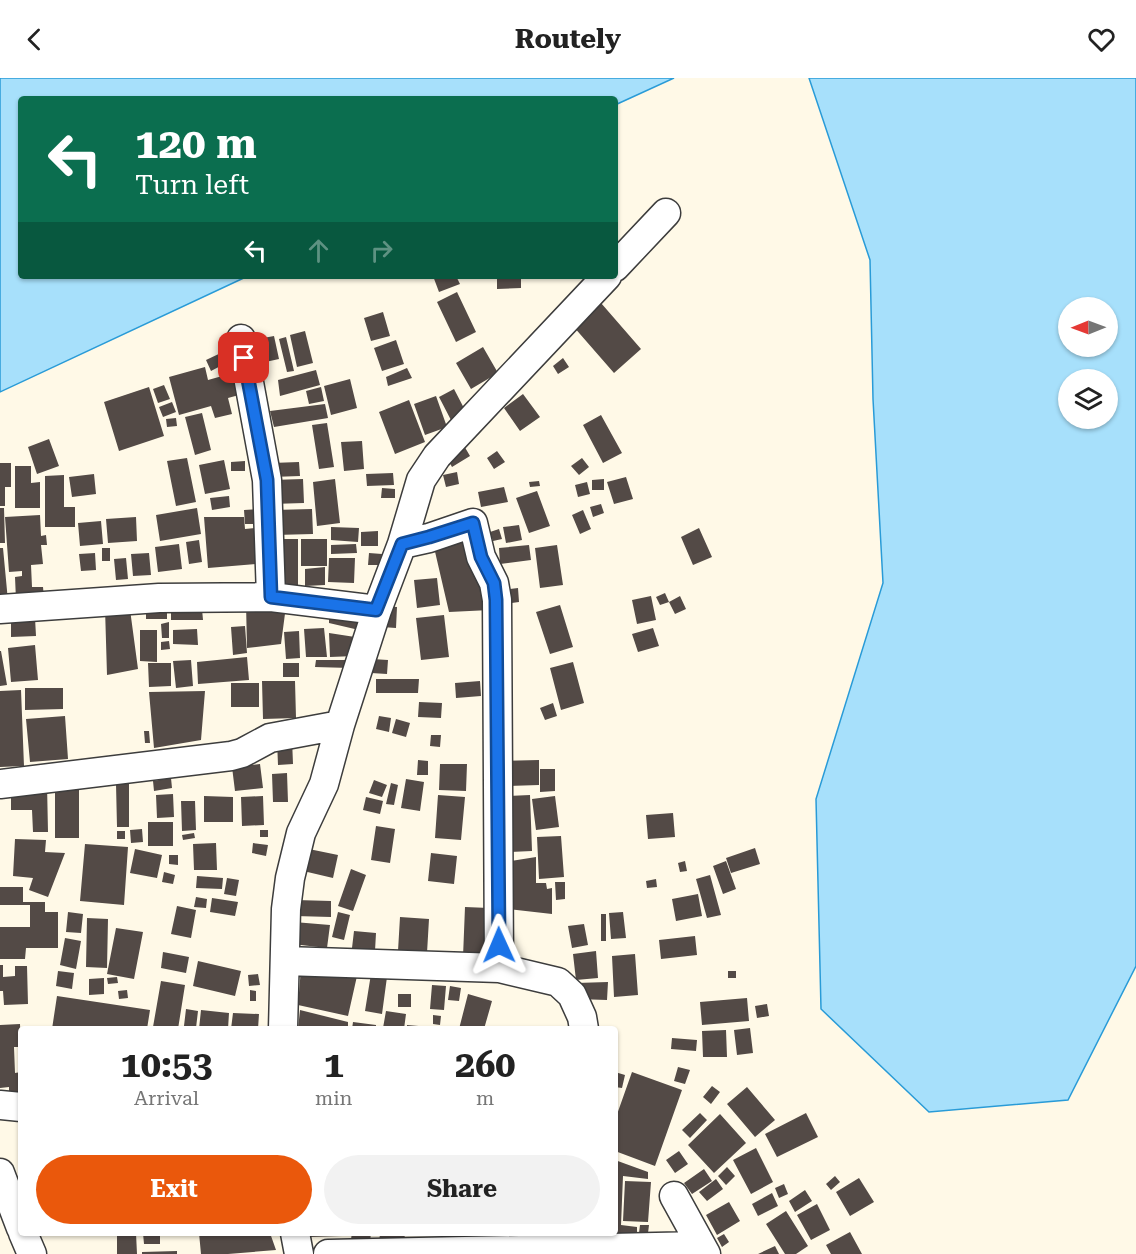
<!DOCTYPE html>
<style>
:root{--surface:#fff;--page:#f2f2f2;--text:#222;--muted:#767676;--accent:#ea580c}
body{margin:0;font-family:"Roboto Serif",serif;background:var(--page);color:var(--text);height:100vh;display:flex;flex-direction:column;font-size:22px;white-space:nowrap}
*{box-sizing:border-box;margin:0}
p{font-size:20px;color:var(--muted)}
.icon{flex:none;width:33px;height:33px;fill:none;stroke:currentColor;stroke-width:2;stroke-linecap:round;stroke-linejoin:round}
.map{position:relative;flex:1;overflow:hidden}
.side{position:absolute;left:18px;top:948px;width:600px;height:210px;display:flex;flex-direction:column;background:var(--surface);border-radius:6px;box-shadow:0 2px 4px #0004}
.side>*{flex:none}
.top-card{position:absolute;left:18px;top:18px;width:600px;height:183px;border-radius:6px;box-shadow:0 2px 4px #0004;background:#0b6e4f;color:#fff;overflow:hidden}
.needle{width:39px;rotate:269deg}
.controls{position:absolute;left:1058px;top:219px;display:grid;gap:12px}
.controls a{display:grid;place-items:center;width:60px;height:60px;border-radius:50%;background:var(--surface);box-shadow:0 2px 4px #0004;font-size:30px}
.pin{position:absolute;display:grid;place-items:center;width:51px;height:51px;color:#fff;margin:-26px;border-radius:12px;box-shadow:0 3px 9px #0006}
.me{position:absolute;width:66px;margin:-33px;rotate:359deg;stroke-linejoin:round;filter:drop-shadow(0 0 4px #0008)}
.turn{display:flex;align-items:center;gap:21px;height:126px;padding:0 18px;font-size:27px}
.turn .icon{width:78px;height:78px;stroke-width:2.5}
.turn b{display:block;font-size:42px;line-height:51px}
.lanes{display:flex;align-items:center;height:57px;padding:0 18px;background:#0003;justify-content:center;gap:30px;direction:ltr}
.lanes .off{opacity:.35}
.eta{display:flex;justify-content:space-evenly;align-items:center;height:102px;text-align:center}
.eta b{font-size:36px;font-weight:700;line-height:42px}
.cta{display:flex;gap:12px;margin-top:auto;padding:12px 18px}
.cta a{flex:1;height:69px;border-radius:36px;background:var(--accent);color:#fff;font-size:24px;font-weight:700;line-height:69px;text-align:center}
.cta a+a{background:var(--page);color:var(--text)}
header{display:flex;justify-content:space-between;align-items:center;height:78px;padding:0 18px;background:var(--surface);font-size:27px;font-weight:700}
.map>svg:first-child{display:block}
.water{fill:#a7e0fb;stroke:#299bd7;stroke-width:1.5;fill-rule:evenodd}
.building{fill:#534a46}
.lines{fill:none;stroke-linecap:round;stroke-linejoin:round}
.street-casing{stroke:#3d3d3d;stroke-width:31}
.street{stroke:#fff;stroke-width:28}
.route-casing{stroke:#114b97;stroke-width:15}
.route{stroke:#1a73e8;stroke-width:10}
</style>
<header><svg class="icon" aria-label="back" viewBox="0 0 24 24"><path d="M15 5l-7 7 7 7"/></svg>Routely<svg class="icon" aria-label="heart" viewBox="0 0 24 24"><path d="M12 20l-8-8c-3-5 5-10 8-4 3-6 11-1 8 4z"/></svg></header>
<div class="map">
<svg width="1136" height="1176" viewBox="0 0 1136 1176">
<rect width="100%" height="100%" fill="#fff9e7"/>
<path class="water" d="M0 0H674L615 27V21H21V198H248L0 314Z
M809 0H1136V888L1068 1022 929 1034 821 931 816 721 883 505 873 321 870 182ZM1068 230H1107V268H1068ZM1068 302H1107V340H1068Z"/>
<path class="building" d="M433 198H456L460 206 439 214Z
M521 198V210L497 211V199Z
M457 214 476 254 456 264 437 224Z
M601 225 641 271 614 295 573 248Z
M383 234 390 258 371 263 364 240Z
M305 253 313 285 297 289 290 257Z
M274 258 279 281 252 287 248 263Z
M286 259 294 293 287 294 279 261Z
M396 262 404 286 382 293 374 270Z
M483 269 498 295 471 311 456 285Z
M225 273 230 283 211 293 206 282Z
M563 280 569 289 558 296 553 288Z
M205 289 208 302 233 295 239 317 228 320 232 336 215 340 211 328 179 337 169 299Z
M407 290 412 300 388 308 386 299Z
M316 292 320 307 280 318 278 302Z
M350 301 357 330 331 337 324 308Z
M164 307 170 321 158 325 153 311Z
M149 309 164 358 119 373 104 324Z
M321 309 324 323 309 326 306 313Z
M454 311 467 336 452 344 439 319Z
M523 316 540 339 520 353 504 330Z
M436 318 447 349 425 357 414 326Z
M409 322 425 364 395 376 379 334Z
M172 324 176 334 163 339 159 329Z
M325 326 328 340 274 349 270 333Z
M202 335 211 372 195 377 185 339Z
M601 337 622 375 603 385 583 347Z
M176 340 177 348 167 349 166 341Z
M327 345 334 389 319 391 312 347Z
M49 361 59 388 37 396 28 369Z
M362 363 364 391 344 393 341 364Z
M463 366 470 378 452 389 445 376Z
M497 373 505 384 494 391 487 380Z
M187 380 196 424 176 428 167 383Z
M582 380 589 389 579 397 571 388Z
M224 382 230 411 205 416 199 387Z
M245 383V393H231V384Z
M299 384 300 398 272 399V385Z
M0 385H11V409H5V428H0Z
M15 388H31V405L40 404V430H15Z
M457 394 459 406 446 409 443 397Z
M393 395 394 407 367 408 366 396Z
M94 396 96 416 72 419 69 399Z
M64 397V429H75V449H45V398Z
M626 399 633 421 614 426 607 404Z
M303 401 304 425 272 426V402Z
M335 401 340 445 317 448 313 404Z
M604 401V412H592V402Z
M539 403 540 408 530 409 529 404Z
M587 404 590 416 578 419 575 407Z
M504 409 508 424 481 429 478 414Z
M382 410 395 411V420H381Z
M537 413 550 448 529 455 516 420Z
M229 418 230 429 212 432 210 420Z
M601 426 604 435 593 439 590 429Z
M0 430H4L5 465H0Z
M197 430 201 456 160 463 156 437Z
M262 431V446H245L244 432Z
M312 431 313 456 275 457 274 432Z
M583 432 591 451 580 456 572 437Z
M40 437 41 458 46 457 47 467H41L43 486 31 487 32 509H43L44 520 16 522 15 499 22 498V493L9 494 5 439Z
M136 439 137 463 108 465 106 441Z
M204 439H244L245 451 255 450 256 486 208 490Z
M101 443 103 466 80 468 78 445Z
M519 447 522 462 506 465 503 449Z
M331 449 359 450 358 464 331 462Z
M699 450 712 479 693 487 681 459Z
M499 451 502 461 493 463 490 454Z
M378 453V468H361V454Z
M472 455 490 532 449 534 433 465Z
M276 461H298V511H277Z
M301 461H327V488H301Z
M199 462 202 484 189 486 186 464Z
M179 466 182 491 158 494 155 469Z
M356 466 357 475 331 476V467Z
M529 467 531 482 500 486 499 470Z
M557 467 563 507 540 510 535 470Z
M0 470H3L8 523 0 524Z
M102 470H110V483H102Z
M95 475 96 492 81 493 79 476Z
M149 475 151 497 133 498 131 476Z
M369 475 382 476 381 487H368Z
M126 480 128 501 116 502 114 481Z
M329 480H355L354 505 328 504Z
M325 489V507L305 508V491Z
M437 500 440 527 417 530 414 502Z
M518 510 519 524 504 526 502 512Z
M665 515 669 524 660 527 656 519Z
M651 518 656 542 637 546 632 522Z
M680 518 686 531 675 536 669 524Z
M129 524 138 591 107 597 105 530Z
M167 525V541H146V526Z
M246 525 286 528 281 566 247 570Z
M560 527 573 569 550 576 536 534Z
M384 528 397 529 396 550 382 549Z
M171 531H202L203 542H171Z
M329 531 361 537 359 552 329 545Z
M444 537 449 579 421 582 416 540Z
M35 540 36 558 11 559V541Z
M169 544V560H162L161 546Z
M245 548 247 575 233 577 231 549Z
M324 550 327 579H306L304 551Z
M653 550 659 568 638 574 632 556Z
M197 551 198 567 173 566V552Z
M140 552H157V584L140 583Z
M299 553 300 580 286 581 284 554Z
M329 555 355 559V578L330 579Z
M169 563 170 571 161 572V564Z
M35 567 38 602 11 604 8 570Z
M0 573H1L7 607 0 608Z
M247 579 249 602 198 606 197 584Z
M372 581 388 582 387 596 371 595Z
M191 582 193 608 176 610 173 583Z
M316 582H349L350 590 315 589Z
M573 584 584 625 561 632 550 590Z
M148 585H171V608L149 609Z
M283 585H299V599H283Z
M376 601H419L418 615H376Z
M262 603H295L296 640 263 641Z
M480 603 481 618 456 620 455 605Z
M231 605H259V629H231Z
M25 610H63V631L25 632Z
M21 612 24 688 0 689V613Z
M205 613 201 662 154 670 149 614Z
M419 624 442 625 441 640 418 639Z
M553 625 557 638 545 642 540 630Z
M65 638 68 681 30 684 26 641Z
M379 638 391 640 389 654 376 651Z
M396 641 410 645 406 659 392 655Z
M144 653H149L150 665H145Z
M431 657H441L440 669 430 668Z
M292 661 293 686 278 687 277 662Z
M418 682 428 683V697H417Z
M539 682V707L504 708 503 683Z
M260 686 263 710 235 713 232 689Z
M440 686H467L466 713 439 712Z
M540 691H555V713L540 714Z
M287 695 288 724H273L272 696Z
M171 700 172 710 154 713 153 703Z
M406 701 424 704 420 733 401 730Z
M374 702 387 707 382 719 369 715Z
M55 703H79V760H55Z
M391 705 398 707 394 727 386 726Z
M47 706 48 754H33L32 732H11V715Z
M116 706H129V749H117Z
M173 716 174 739 157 740 156 717Z
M438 717 465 719 461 762 435 760Z
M530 717 532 773 510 774 507 718Z
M204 718 233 719V744H204Z
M263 718 264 747 242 748 241 719Z
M555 718 559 749 536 752 532 721Z
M366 719 383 723 380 736 363 732Z
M181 723H195L196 752 182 753Z
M673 735 675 759 648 761 646 737Z
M148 744H173V768H148Z
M376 748 395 751 390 785 371 782Z
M142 751 143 764 131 765 130 752Z
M260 752H268V759H260Z
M117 753H125V761H117Z
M194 755 195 760 183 762 182 757Z
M561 758 564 799 539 801 537 759Z
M15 761 46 762 45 774 65 775 48 819 29 812 33 800 13 798Z
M216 765 217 792H194L193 766Z
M253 765 268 767 266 778 252 775Z
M85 766 128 769 124 827 80 823Z
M304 770 338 777 333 800 299 792Z
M755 770 760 786 731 795 726 780Z
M135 771 162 777 157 800 130 795Z
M431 775 457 778 454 806 428 803Z
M169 777H178V787L169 786Z
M536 779V805H546L547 811 552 810V836L508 831 511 783Z
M685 783 687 793 680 794 678 785Z
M726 783 736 811 723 816 713 788Z
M351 791 366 797 353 833 338 828Z
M164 794 175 797 173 806 162 804Z
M710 797 721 837 707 840 696 801Z
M197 798 223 800 222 811 196 810Z
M227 800 239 802 236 818 224 816Z
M656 801 657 809 647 810 646 803Z
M555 804H565V821L556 822Z
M0 809H23V824H45V834H58V870H26L25 881H0V849H30V827H0Z
M698 816 702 838 676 843 672 821Z
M196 819 207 821 206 830 194 829Z
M212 820 238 824 235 838 210 834Z
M296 822 331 823V839L295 838Z
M177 828 196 832 191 860 171 856Z
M465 829 489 830 487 880 463 879Z
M68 834 83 836 81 855 66 854Z
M338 834 350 837 344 862 332 859Z
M623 834 626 860 611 861 609 835Z
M601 836H606V863H601Z
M400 839 429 841 427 875 398 873Z
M87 840 108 841 107 890 86 889Z
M294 844 330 847 327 870 292 866Z
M584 846 588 867 572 870 568 848Z
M116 850 143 854 134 901 107 896Z
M354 853 376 855 375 873 352 870Z
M695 858 697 877 661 881 659 862Z
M65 860 81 863 76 891 60 887Z
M596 873 598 900 576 902 573 876Z
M163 874 189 879 186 895 161 890Z
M635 876 638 917 614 919 612 878Z
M198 883 241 893 235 918 193 908Z
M0 887H3V899L15 898V888H27L28 926 4 927 3 913H0Z
M301 890 357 898 348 938 298 927Z
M58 893 74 895 72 911 56 908Z
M728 893H736V900H728Z
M258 896 260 907 249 908 248 897Z
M371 896 387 899 382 936 365 933Z
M117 899 118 905 108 906 107 900Z
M104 900V916L89 917V901Z
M161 903 185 907 178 951 153 949Z
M608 904 607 922 577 921 576 905Z
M432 907 446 908 444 932 430 931Z
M450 908 461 910 459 923 448 922Z
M127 912 128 920 119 921 118 913Z
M250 912 256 913V923H250Z
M398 916H411V929H398Z
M468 916 492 923 484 951H459Z
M57 918 150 932 147 951H52Z
M747 920 749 943 702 947 700 924Z
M767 926 769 938 757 940 755 928Z
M186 931 198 933 196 950 184 948Z
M201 932 229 935 228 951H199Z
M300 932 348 944V951H298Z
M386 933 406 936 404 951 383 950Z
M233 935 259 936 258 951H231Z
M433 937 441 938 440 947 433 946Z
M353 944 376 947V951H352Z
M20 946 21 969H14L15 995 21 994V1019H9V1009L0 1010V947Z
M407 947 430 949V951H407Z
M750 950 753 975 737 977 734 952Z
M726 952 727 979H703L702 953Z
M672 960 697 962 696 973 671 971Z
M678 989 690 992 685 1006 674 1003Z
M615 994 625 997 622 1010 615 1009Z
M632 994 682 1012 655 1088 615 1073V1042Z
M712 1008 720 1014 711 1026 703 1019Z
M747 1009 775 1042 755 1059 727 1026Z
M700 1035 707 1042 690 1060 682 1052Z
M806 1035 818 1059 777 1079 765 1056Z
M720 1036 746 1065 714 1095 688 1067Z
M756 1070 773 1104 751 1116 733 1082Z
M679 1073 688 1086 675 1095 666 1082Z
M615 1082 648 1094V1101L623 1098 621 1147 637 1149V1156L581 1159 582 1155H615Z
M727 1089 735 1098 726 1107 718 1098Z
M704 1091 712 1103 692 1116 684 1105Z
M835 1098 840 1104 831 1112 826 1106Z
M859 1100 874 1124 850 1138 836 1114Z
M716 1101 723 1111 707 1123 699 1114Z
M625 1103 651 1104 648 1144 623 1143Z
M784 1106 788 1116 779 1120 775 1110Z
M805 1112 812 1123 795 1134 789 1123Z
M772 1115 778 1128 758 1138 752 1126Z
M729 1124 740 1143 717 1157 706 1137Z
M817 1126 830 1152 811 1162 797 1137Z
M786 1133 808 1168 796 1176H785L766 1146Z
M640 1147H649L648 1155H639Z
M850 1154 862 1176H831L826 1167Z
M117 1155H136L137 1176H117Z
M143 1155H160V1166H144Z
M199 1155H270L276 1172 228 1176H201Z
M310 1155H342V1158L310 1159Z
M352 1155H371L370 1164 351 1161Z
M380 1155H405L403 1176H378Z
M724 1156 729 1164 722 1169 717 1160Z
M775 1168 779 1176H758Z
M177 1173V1176H142V1174Z"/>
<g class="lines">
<defs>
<path id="street" d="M615 189 666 135
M241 261 267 402 271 519
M402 466 429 460 473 445 481 479 494 505 497 522 499 890
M0 531 159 520 271 519 377 532
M0 706 231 678 242 675 270 660 340 647
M285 883 499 890 558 904 572 917 582 939 584 951
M283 951 286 831 290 800 301 755 324 706 340 647 377 532 402 466 421 402 437 378 607 198
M0 1027 21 1029
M0 1095 21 1150
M674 1118 706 1176
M23 1155 32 1176
M295 1155 299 1176
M328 1176 701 1168"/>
</defs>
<use href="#street" class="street-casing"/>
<use href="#street" class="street"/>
</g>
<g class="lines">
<defs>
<path id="route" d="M244 280 267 402 271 519 376 532 402 466 429 459 473 445 481 479 494 505 496 522 499 867"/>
</defs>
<use href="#route" class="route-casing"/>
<use href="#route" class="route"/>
</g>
</svg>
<div class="controls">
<a><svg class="needle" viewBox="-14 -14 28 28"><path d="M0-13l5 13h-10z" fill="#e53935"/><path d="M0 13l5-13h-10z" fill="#767676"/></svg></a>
<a><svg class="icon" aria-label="layers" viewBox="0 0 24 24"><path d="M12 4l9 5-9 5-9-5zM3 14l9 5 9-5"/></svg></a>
</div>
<div class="pin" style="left:244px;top:280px;background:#d93025"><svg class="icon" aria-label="arrive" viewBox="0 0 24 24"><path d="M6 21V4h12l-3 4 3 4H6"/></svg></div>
<svg class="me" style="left:499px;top:867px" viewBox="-20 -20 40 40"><path d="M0-17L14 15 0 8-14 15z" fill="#1a73e8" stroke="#fff" stroke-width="4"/></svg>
<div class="top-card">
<div class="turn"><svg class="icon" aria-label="left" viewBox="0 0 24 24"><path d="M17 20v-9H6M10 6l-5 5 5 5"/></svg><div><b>120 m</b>Turn left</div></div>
<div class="lanes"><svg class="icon" aria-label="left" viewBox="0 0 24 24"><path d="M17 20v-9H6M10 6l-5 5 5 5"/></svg><svg class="icon off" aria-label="ahead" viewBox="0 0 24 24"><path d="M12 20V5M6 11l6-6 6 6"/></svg><svg class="icon off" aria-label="right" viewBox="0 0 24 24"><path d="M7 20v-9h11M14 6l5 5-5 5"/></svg></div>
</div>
<section class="side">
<div class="eta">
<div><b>10:53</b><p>Arrival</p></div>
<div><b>1</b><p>min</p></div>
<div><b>260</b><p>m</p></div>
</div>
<div class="cta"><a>Exit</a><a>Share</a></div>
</section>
</div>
